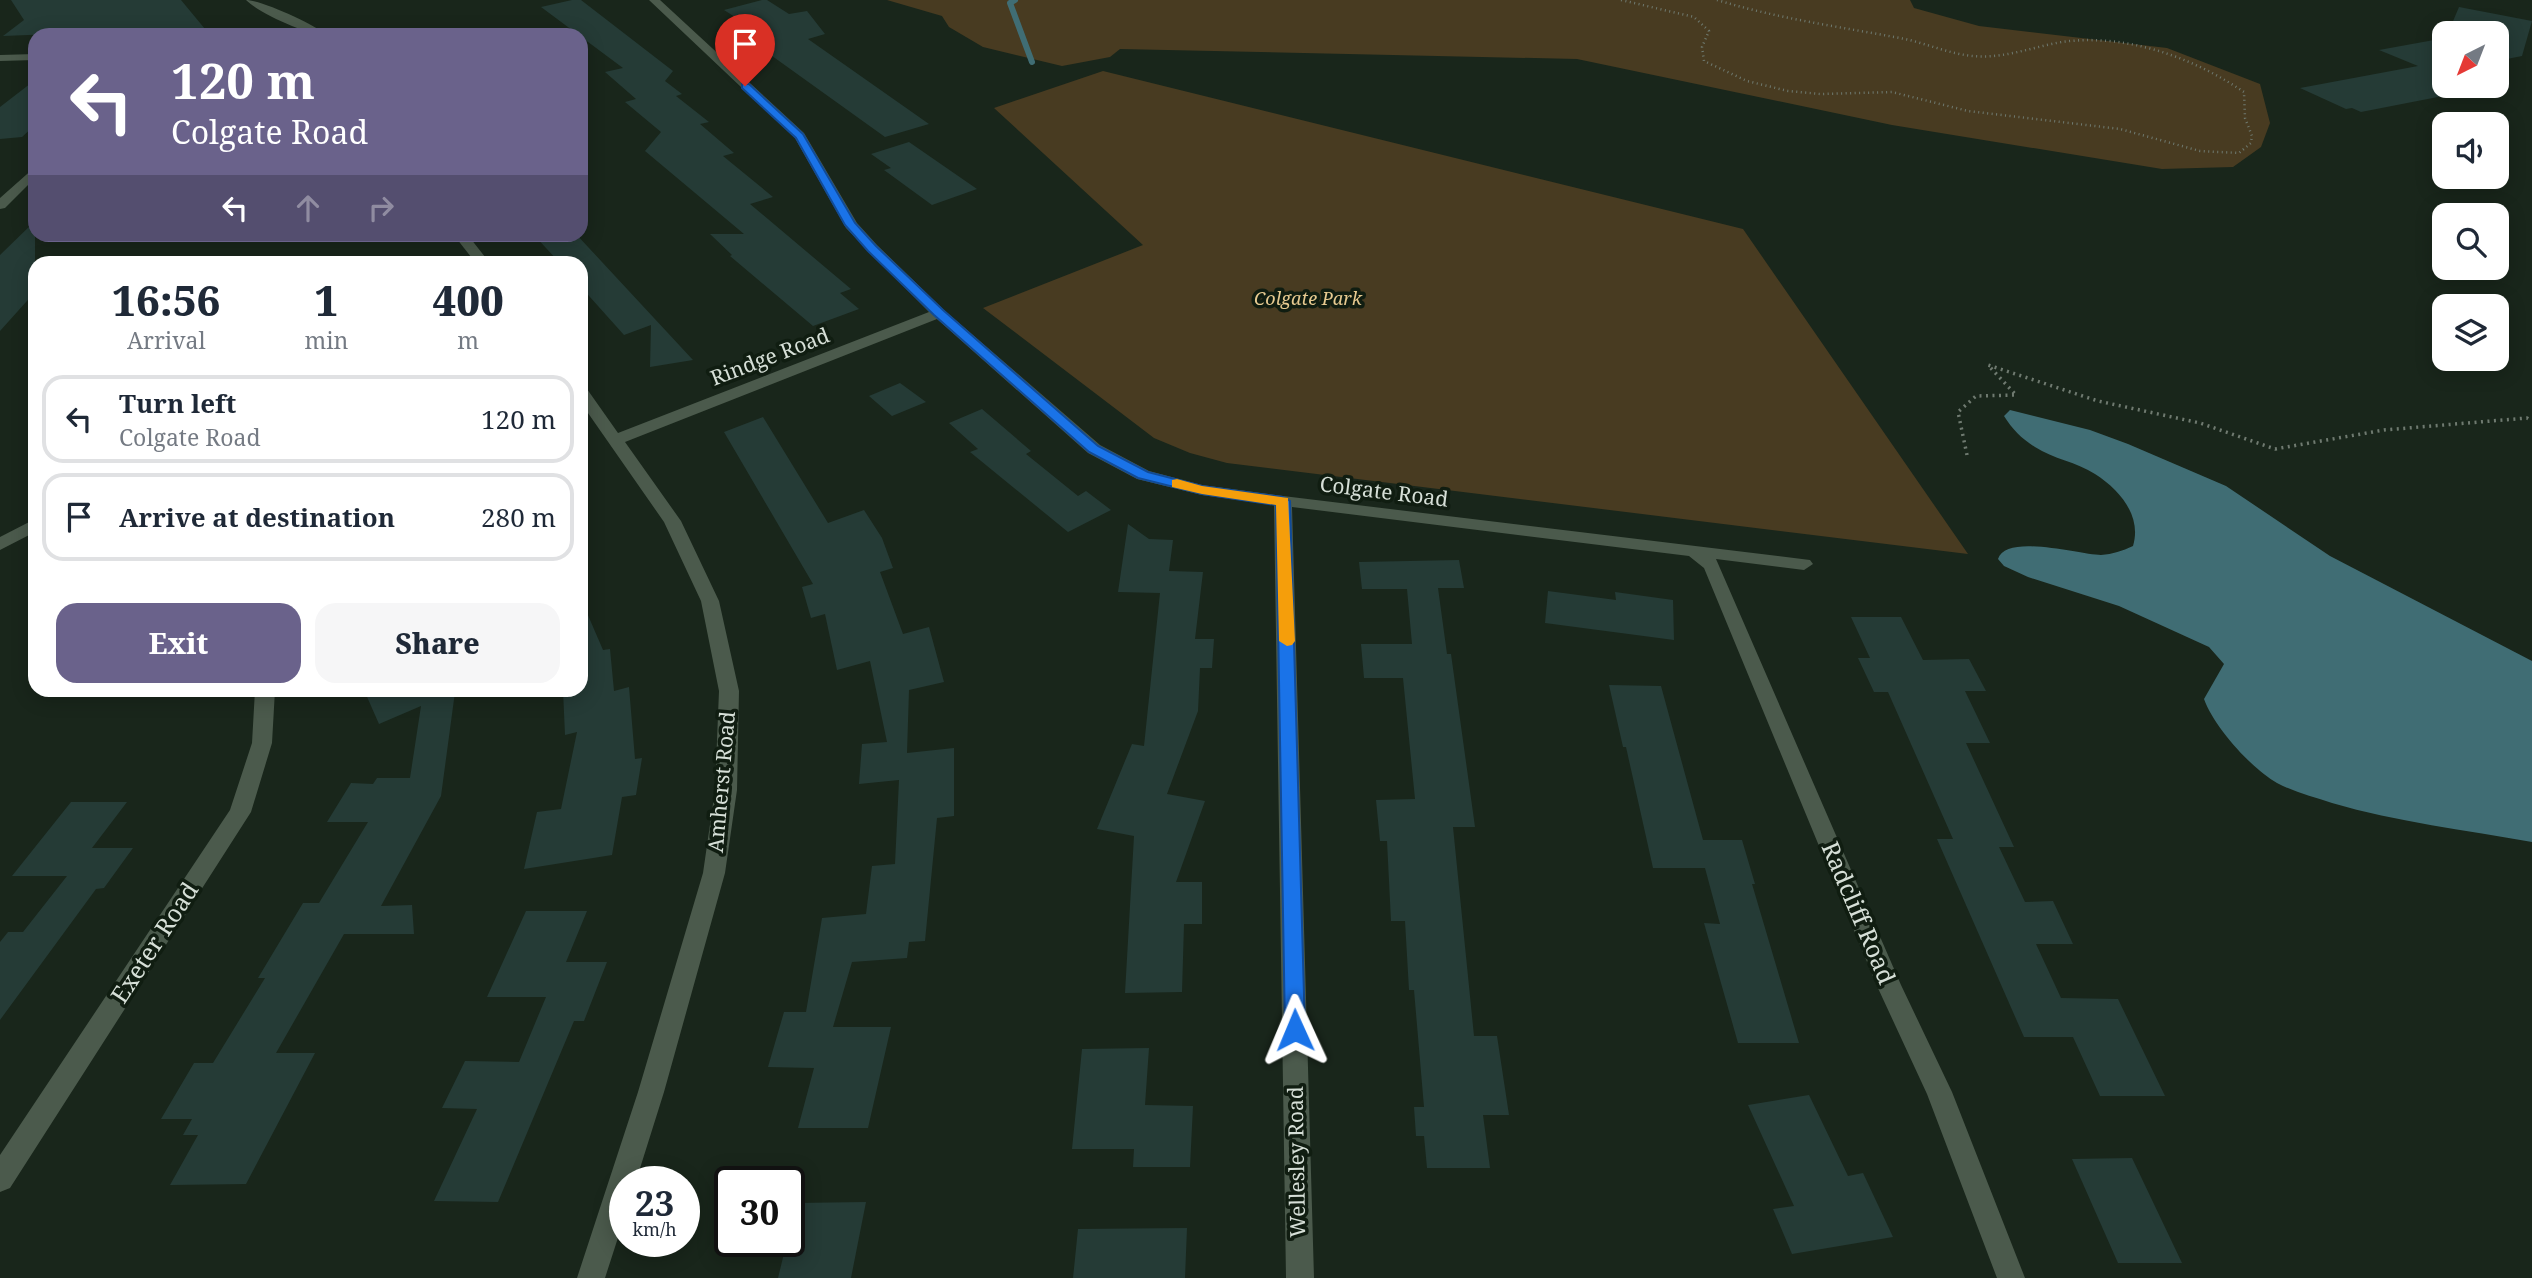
<!DOCTYPE html>
<style>
:root{--surface:#fff;--page:#f6f6f7;--text:#1f2937;--muted:#747a83;--line:#e0e1e3;--accent:#6a628b}
body{margin:0;font-family:"Noto Serif",serif;background:var(--page);color:var(--text);height:100vh;display:flex;flex-direction:column;font-size:26px;white-space:nowrap}
*{box-sizing:border-box;margin:0}
p{font-size:23px;color:var(--muted)}
.icon{flex:none;width:38px;height:38px;fill:none;stroke:currentColor;stroke-width:2;stroke-linecap:round;stroke-linejoin:round}
.map{position:relative;flex:1;overflow:hidden}
.details{position:absolute;left:28px;top:256px;width:560px;height:441px;display:flex;flex-direction:column;background:var(--surface);border-radius:21px;box-shadow:0 4px 18px #0003}
.details>*{flex:none}
.top-card{position:absolute;left:28px;top:28px;width:560px;height:214px;border-radius:21px;box-shadow:0 4px 18px #0003;background:#6a628b;color:#fff;overflow:hidden}
.needle{width:46px;rotate:222deg}
.buttons{position:absolute;left:2432px;top:21px;display:grid;gap:14px}
.buttons a{display:grid;place-items:center;width:77px;height:77px;border-radius:14px;background:var(--surface);box-shadow:0 4px 18px #0003;font-size:35px}
.speed{position:absolute;left:609px;top:1166px;display:flex;gap:14px;font-size:35px;font-weight:700;text-align:center}
.speed>*{display:grid;place-content:center;width:91px;height:91px;border-radius:50%;background:var(--surface);box-shadow:0 4px 18px #0003;line-height:1}
.speed small{font-size:18px;font-weight:400}
.speed .limit{border:4px solid #111;border-radius:10px;background:#fff;color:#111}
.pin{position:absolute;display:grid;place-items:center;width:60px;height:60px;color:#fff;margin:-72px -30px;border-radius:50% 50% 50% 0;rotate:-45deg;box-shadow:0 0 7px #0007}
.pin .icon{rotate:45deg}
.me{position:absolute;width:77px;margin:-38px;rotate:359deg;stroke-linejoin:round;filter:drop-shadow(0 0 5px #0008)}
.turn{display:flex;align-items:center;gap:24px;height:147px;padding:0 28px;font-size:32px}
.turn .icon{width:91px;height:91px;stroke-width:2.5}
.turn b{display:block;font-size:49px;line-height:60px}
.lanes{display:flex;align-items:center;height:66px;padding:0 28px;background:#0003;justify-content:center;gap:35px;direction:ltr}
.lanes .off{opacity:.35}
.eta{display:flex;justify-content:space-evenly;align-items:center;height:119px;text-align:center}
.eta b{font-size:42px;font-weight:800;line-height:49px}
.cta{display:flex;gap:14px;margin-top:auto;padding:14px 28px}
.cta a{flex:1;height:80px;border-radius:21px;background:var(--accent);color:#fff;font-size:28px;font-weight:800;line-height:80px;text-align:center}
.cta a+a{background:var(--page);color:var(--text)}
ul{padding:0;list-style:none}
li{display:flex;align-items:center;gap:21px;height:88px;margin:0 14px 10px;padding:0 14px;border:4px solid var(--line);border-radius:21px}
li div{flex:1}
li b{display:block;font-size:26px}
li em{font-style:normal}
.map>svg:first-child{display:block}
.green{fill:#483b21}
.water{fill:#406d74}
.lines{fill:none;stroke-linecap:round;stroke-linejoin:round}
.stream{stroke:#406d74;stroke-width:6}
.building{fill:#253b36}
.path-far1{stroke:#6f7a70;stroke-width:2.5;stroke-dasharray:1 3.5;stroke-linecap:butt}
.path{stroke:#6f7a70;stroke-width:3.5;stroke-dasharray:2 4.5;stroke-linecap:butt}
.minor{fill:#4b5a4c;fill-rule:evenodd}
.route{fill:#1a73e8;stroke:#114b97;stroke-width:2}
.slow{fill:#f59e0b}
.labels{text-anchor:middle;stroke-width:7;stroke-linejoin:round;paint-order:stroke}
.far-park-label{font-size:18px;font-style:italic;fill:#e7ca90;stroke:#101d11}
.street-label{font-size:21px;fill:#d6dfd7;stroke:#101d11}
.near-street-label{font-size:24px;fill:#d6dfd7;stroke:#101d11}
</style>
<div class="map">
<svg width="2532" height="1278" viewBox="0 0 2532 1278">
<rect width="100%" height="100%" fill="#19261b"/>
<path class="green" d="M887 0H1910L1914 8 1979 26 2167 48 2260 84 2270 123 2261 147 2233 167 2162 169 1892 125 1577 59 1120 49 1110 57 1062 66 983 47 949 27 942 16Z
M1103 71 1743 229 1968 554 1227 463 1190 453 1154 438 983 308 1143 245 994 108Z"/>
<path class="water" d="M2010 410 2090 430 2128 444 2226 486 2330 556 2532 661V842C2466 830 2397 822 2332 803 2314 797 2294 792 2277 783 2251 768 2214 727 2204 699L2224 664 2209 647 2119 606 2028 577 2004 566 1998 559C2006 533 2080 555 2101 555 2113 554 2122 551 2133 546 2142 516 2120 490 2095 474 2077 462 2053 459 2035 447 2022 439 2012 429 2004 416Z"/>
<g class="lines">
<path class="stream" d="M1015 0 1010 3 1032 62"/>
</g>
<path class="building" d="M11 0H181L210 35H76L79 33 3 36 24 20Z
M572 0H581L673 71 665 81 682 94 676 96 709 122 700 124 734 153 723 156 773 197 750 204 851 289 840 293 859 309 813 326 730 256 732 255 710 234H744L645 151 661 132 625 102 636 99 605 72 623 68 541 7Z
M762 0H767L789 14 807 11 825 34 808 39 929 124 885 137 758 46 774 42 724 10Z
M2459 7 2532 21 2522 56 2497 61V33H2448Z
M2445 38V86L2484 88 2361 112 2352 108 2346 109 2300 88 2418 66 2379 50Z
M35 80V125L22 137 0 139V107Z
M909 142 977 189 932 205 884 170 891 168 871 154Z
M35 221V292L0 331V255Z
M533 234H576L693 360 650 367 651 325 624 335 581 287V262H559Z
M900 383 926 402 892 416 869 396Z
M982 409 1031 451 1026 454 1078 496 1086 491 1111 510 1068 532 970 452 978 449 949 423Z
M763 417 828 523 864 510 882 538 893 568 880 572 903 634 929 627 944 682 909 690 907 753 954 748V816L937 818 925 941 909 942 907 958 852 962 833 1027H891L868 1128H798L814 1068 768 1067 784 1012H806L822 918 866 914 872 866 895 864 899 780 859 784 862 744 887 742 870 661 837 670 825 614 811 618 802 587 813 584 724 432Z
M1128 524 1149 539 1173 540 1169 571 1203 572 1195 639H1214L1212 668H1200L1198 711 1167 794 1205 801 1176 882H1202V924H1184L1182 992 1125 993 1134 836 1097 829 1132 744 1144 746 1160 593 1118 592Z
M1459 560 1464 588H1438L1447 654H1451L1475 827H1453L1474 1036H1497L1509 1115H1483L1490 1168H1427L1424 1136H1416L1414 1107H1424L1414 990H1409L1405 921H1391L1387 841H1380L1376 800 1415 799 1403 678H1364L1361 644H1412L1407 589H1362L1359 562Z
M1548 591 1616 600 1615 592 1673 600 1674 640 1545 623Z
M581 599 603 650 610 649 614 691 629 687 635 759 642 758 636 795 622 797 612 855 524 869 537 812 561 809 577 732 565 735 563 690H581Z
M1851 617H1901L1923 660 1969 659 1986 691H1965L1990 743H1966L2014 847H1999L2025 902 2053 901 2073 944H2036L2061 998 2118 999 2165 1096H2100L2073 1037H2024L1937 839H1953L1888 692H1874L1858 658H1870Z
M1609 685 1661 686 1703 840H1742L1755 884H1752L1799 1043H1738L1704 923 1720 924 1705 868H1653L1626 747H1623Z
M364 690H460L455 692 441 796 381 906 412 905 414 934H344L276 1053H315L246 1184 170 1185 198 1135H183L192 1119H161L194 1063H213L265 978H258L303 903H319L368 822H327L351 783 373 784 377 778H410L421 706 379 724Z
M71 802H127L92 848H133L104 888 96 889 0 1020V942L8 932H23L67 876H12Z
M526 911H587L566 962H607L584 1021H574L498 1202 434 1201 477 1109 442 1108 465 1061 519 1062 546 997H487Z
M1149 1048 1145 1105 1193 1106 1190 1167H1133L1134 1149H1072L1082 1049Z
M1809 1095 1848 1176 1863 1173 1893 1237 1792 1254 1773 1209 1794 1206 1748 1105Z
M2132 1158 2182 1263H2118L2072 1159Z
M866 1202 851 1278H778L787 1241H789L796 1203Z
M1187 1228 1185 1278H1073L1078 1229Z"/>
<g class="lines">
<path class="path-far1" d="M1621 0 1694 17 1709 31 1702 47 1704 61 1747 81 1788 91 1820 94 1892 92 1968 111 2120 129 2200 151 2239 153 2251 143 2252 136 2245 118 2244 92C2192 57 2125 33 2062 42 2032 47 2004 59 1973 56 1950 54 1928 44 1905 39 1842 27 1779 19 1717 0"/>
<path class="path" d="M1967 455 1958 412 1976 396 2016 395 1988 365 2098 401 2200 423 2275 449 2384 430 2527 418 2532 421"/>
<path class="minor" d="M246 0C260 0 315 24 326 35 308 35 260 14 246 0Z
M649 0H660L804 133 857 223 877 245 944 310 1100 445 1149 471 1202 485 1283 496 1810 560 1813 564 1804 570 1716 559 1901 985 1952 1092 2025 1278H1997L1927 1094 1877 986 1704 568 1689 556 1292 507 1314 1278H1286L1274 505 1202 495 1137 479 1088 453 937 319 625 442 681 521 719 601 739 691 737 790 725 873 664 1092 636 1181H625V1216L605 1278H577L638 1092 703 873 715 790 719 691 701 601 664 522 581 403V387L587 389 618 433 929 312 846 228 795 138Z
M35 54V60L0 61V55Z
M35 167V178L5 208 0 209V198Z
M453 234H467L489 262H475Z
M35 519V532L0 550V537Z
M255 690H275L272 743 251 812 10 1188 0 1192V1155L230 810 252 743Z"/>
</g>
<path class="route" d="M742 84H749L803 134 855 223 876 246 943 310 1098 446 1148 472 1202 486 1283 497 1290 501 1305 1030 1302 1037 1295 1039 1288 1037 1285 1030 1276 505 1202 494 1138 478 1089 452 934 315 868 251 845 225 796 138 742 88Z"/>
<path class="slow" d="M1177 479 1202 486 1288 498 1295 641 1292 645 1287 646 1279 641 1276 505 1202 494 1172 487V480Z"/>
<g class="labels">
<g class="far-park-label">
<text x="1308" y="305">Colgate Park</text>
</g>
<g class="street-label">
<text transform="translate(770 357) rotate(-21)" y="7">Rindge Road</text>
<text transform="translate(1384 492) rotate(7)" y="7">Colgate Road</text>
<text transform="translate(722 782) rotate(-85)" y="7">Amherst Road</text>
<text transform="translate(1297 1162) rotate(-91)" y="7">Wellesley Road</text>
</g>
<g class="near-street-label">
<text transform="translate(1858 913) rotate(67)" y="8">Radcliff Road</text>
<text transform="translate(155 943) rotate(-57)" y="8">Exeter Road</text>
</g>
</g>
</svg>
<div class="buttons">
<a><svg class="needle" viewBox="-14 -14 28 28"><path d="M0-13l5 13h-10z" fill="#e53935"/><path d="M0 13l5-13h-10z" fill="#747a83"/></svg></a>
<a><svg class="icon" aria-label="sound" viewBox="0 0 24 24"><path d="M4 9h4l5-4v14l-5-4H4zM17 9q2 3 0 6"/></svg></a>
<a><svg class="icon" aria-label="search" viewBox="0 0 24 24"><circle cx="10" cy="10" r="6"/><path d="M15 15l6 6"/></svg></a>
<a><svg class="icon" aria-label="layers" viewBox="0 0 24 24"><path d="M12 4l9 5-9 5-9-5zM3 14l9 5 9-5"/></svg></a>
</div>
<div class="speed"><div>23<small>km/h</small></div><div class="limit">30</div></div>
<div class="pin" style="left:745px;top:86px;background:#d93025"><svg class="icon" aria-label="arrive" viewBox="0 0 24 24"><path d="M6 21V4h12l-3 4 3 4H6"/></svg></div>
<svg class="me" style="left:1295px;top:1030px" viewBox="-20 -20 40 40"><path d="M0-17L14 15 0 8-14 15z" fill="#1a73e8" stroke="#fff" stroke-width="4"/></svg>
<div class="top-card">
<div class="turn"><svg class="icon" aria-label="left" viewBox="0 0 24 24"><path d="M17 20v-9H6M10 6l-5 5 5 5"/></svg><div><b>120 m</b>Colgate Road</div></div>
<div class="lanes"><svg class="icon" aria-label="left" viewBox="0 0 24 24"><path d="M17 20v-9H6M10 6l-5 5 5 5"/></svg><svg class="icon off" aria-label="ahead" viewBox="0 0 24 24"><path d="M12 20V5M6 11l6-6 6 6"/></svg><svg class="icon off" aria-label="right" viewBox="0 0 24 24"><path d="M7 20v-9h11M14 6l5 5-5 5"/></svg></div>
</div>
<section class="details">
<div class="eta">
<div><b>16:56</b><p>Arrival</p></div>
<div><b>1</b><p>min</p></div>
<div><b>400</b><p>m</p></div>
</div>
<ul>
<li><svg class="icon" aria-label="left" viewBox="0 0 24 24"><path d="M17 20v-9H6M10 6l-5 5 5 5"/></svg><div><b>Turn left</b><p>Colgate Road</p></div><em>120 m</em></li>
<li><svg class="icon" aria-label="arrive" viewBox="0 0 24 24"><path d="M6 21V4h12l-3 4 3 4H6"/></svg><div><b>Arrive at destination</b></div><em>280 m</em></li>
</ul>
<div class="cta"><a>Exit</a><a>Share</a></div>
</section>
</div>
